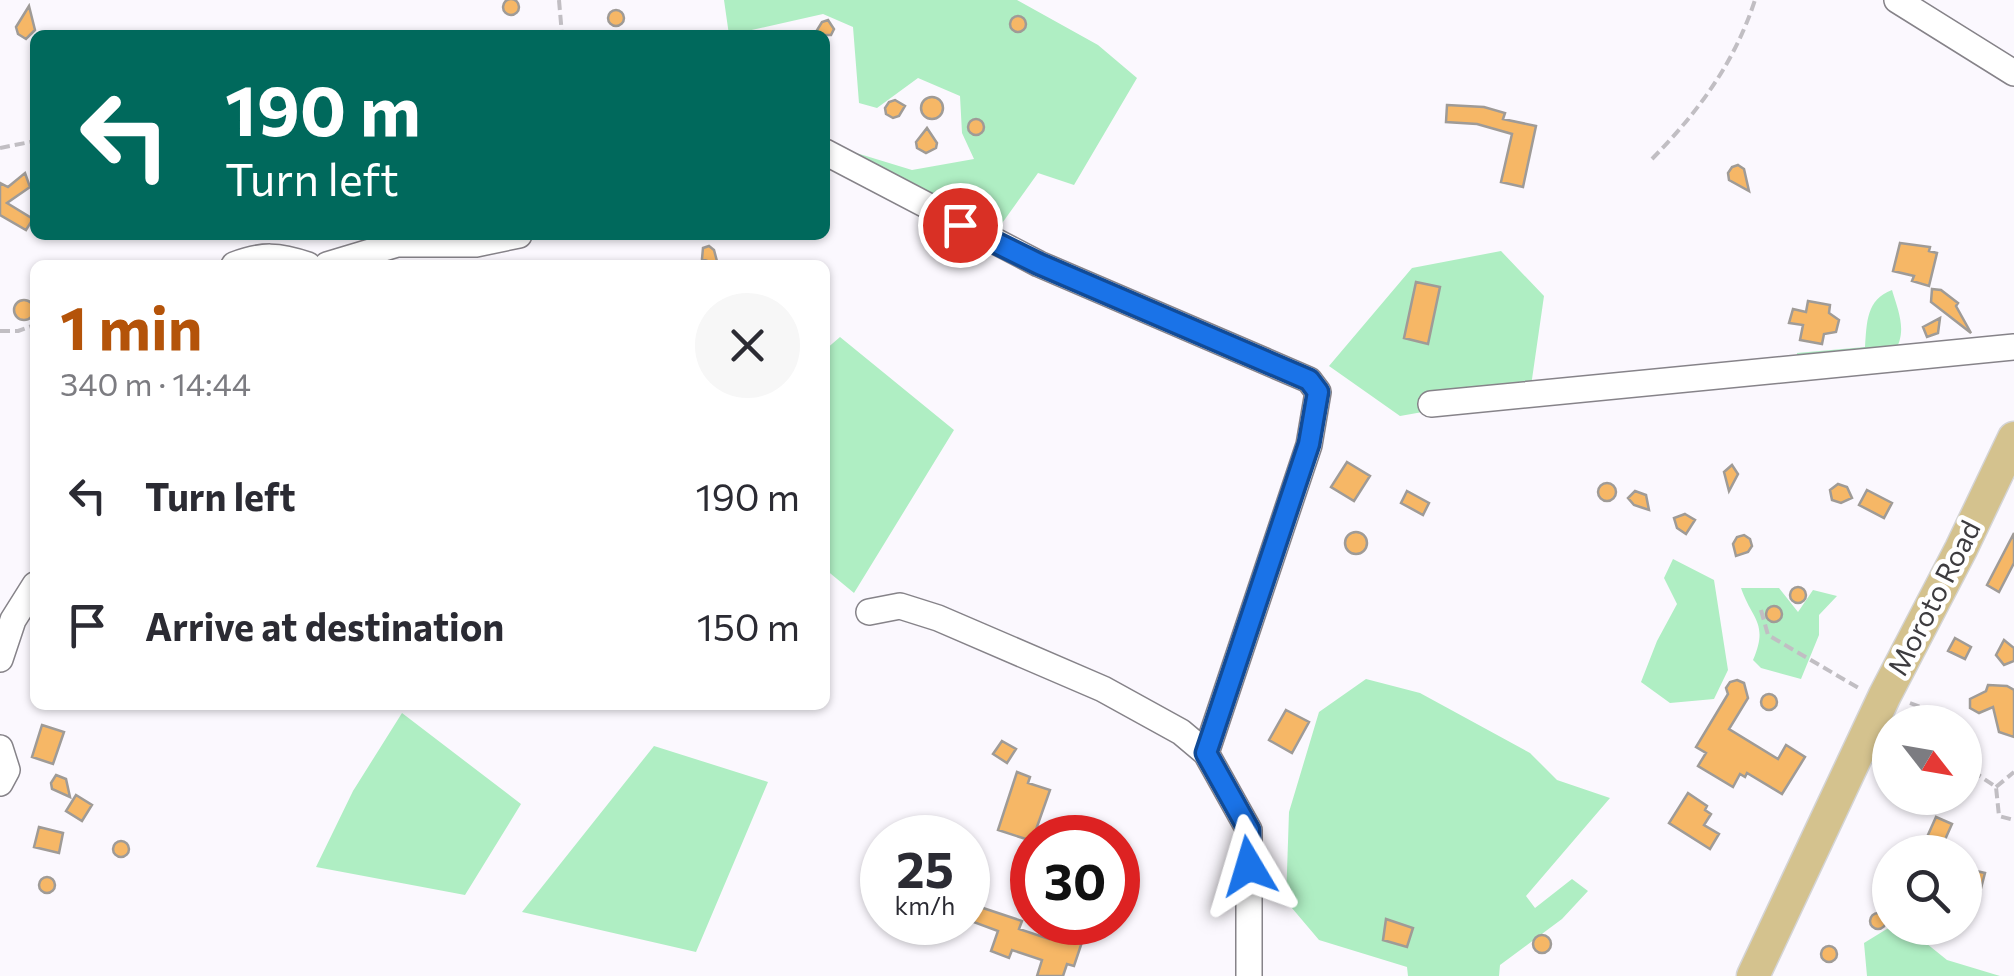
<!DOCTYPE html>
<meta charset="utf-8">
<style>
:root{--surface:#fff;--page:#f7f7f7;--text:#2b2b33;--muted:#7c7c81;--accent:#b45309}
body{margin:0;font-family:Commissioner,sans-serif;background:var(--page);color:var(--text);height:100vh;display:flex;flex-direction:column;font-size:38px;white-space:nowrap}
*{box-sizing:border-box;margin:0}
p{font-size:32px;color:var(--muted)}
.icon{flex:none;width:55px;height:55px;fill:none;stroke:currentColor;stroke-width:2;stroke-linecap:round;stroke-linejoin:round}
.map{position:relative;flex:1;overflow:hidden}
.sheet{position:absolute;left:30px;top:260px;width:800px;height:450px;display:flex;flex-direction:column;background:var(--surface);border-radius:15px;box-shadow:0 2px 8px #0004}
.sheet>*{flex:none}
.hud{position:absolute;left:30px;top:30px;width:800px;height:210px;border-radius:15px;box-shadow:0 2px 8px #0004;background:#00695c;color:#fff;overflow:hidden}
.needle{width:65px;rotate:121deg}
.controls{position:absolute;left:1872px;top:705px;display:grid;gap:20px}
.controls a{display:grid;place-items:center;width:110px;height:110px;border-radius:50%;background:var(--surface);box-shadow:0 2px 8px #0004;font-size:50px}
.speed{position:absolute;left:860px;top:815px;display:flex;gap:20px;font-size:50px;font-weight:700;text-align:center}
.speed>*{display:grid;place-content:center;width:130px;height:130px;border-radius:50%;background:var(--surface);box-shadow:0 2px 8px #0004;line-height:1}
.speed small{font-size:25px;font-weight:400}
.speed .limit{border:15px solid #d22;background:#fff;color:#111}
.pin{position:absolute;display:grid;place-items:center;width:85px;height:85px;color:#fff;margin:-42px;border:5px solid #fff;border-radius:50%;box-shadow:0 2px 10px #0007}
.me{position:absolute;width:110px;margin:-55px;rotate:353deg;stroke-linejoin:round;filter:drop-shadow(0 0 8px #0008)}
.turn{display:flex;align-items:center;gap:35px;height:210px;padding:0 30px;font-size:45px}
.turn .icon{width:130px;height:130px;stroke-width:2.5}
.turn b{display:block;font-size:70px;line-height:85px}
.round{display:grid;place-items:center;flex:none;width:105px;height:105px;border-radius:52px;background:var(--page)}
.summary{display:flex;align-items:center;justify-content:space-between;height:170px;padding:0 30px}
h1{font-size:60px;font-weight:700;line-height:75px;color:var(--accent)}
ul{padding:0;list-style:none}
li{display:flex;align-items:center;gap:30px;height:130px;padding:0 30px}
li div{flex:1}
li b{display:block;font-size:38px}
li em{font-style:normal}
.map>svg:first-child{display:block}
.green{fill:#afeec3}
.building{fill:#f6b766;stroke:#9f9b97;stroke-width:2.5}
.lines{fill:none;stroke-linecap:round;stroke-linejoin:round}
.minor-casing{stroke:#868389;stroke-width:28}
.major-casing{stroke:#d4d4d5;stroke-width:35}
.path{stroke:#c1bec3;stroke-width:4;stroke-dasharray:10 5;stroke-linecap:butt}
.minor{stroke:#fff;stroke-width:25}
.major{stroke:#d4c28e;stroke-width:32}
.route-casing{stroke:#114b97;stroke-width:25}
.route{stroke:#1a73e8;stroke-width:18}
.labels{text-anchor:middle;stroke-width:9;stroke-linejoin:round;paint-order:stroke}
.street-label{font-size:28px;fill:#3d3c3f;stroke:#fff}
</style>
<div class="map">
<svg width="2014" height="976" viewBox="0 0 2014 976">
<rect width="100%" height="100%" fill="#fbf8fe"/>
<path class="green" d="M724 0H1017L1098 45 1137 78 1074 185 1038 173 985 247 853 152 912 170 974 159 962 133 960 96 918 78 877 108 859 103 853 27 823 14 729 35Z
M1501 251 1544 296 1530 393 1400 416 1329 366 1412 268Z
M1892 290C1899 313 1908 333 1893 354L1796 367 1797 353 1865 347C1867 322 1866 300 1892 290Z
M840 337 954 430 854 593 825 569V350Z
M1673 559 1714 580 1728 670 1714 699 1670 703 1641 682 1657 641 1677 604 1664 578Z
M1741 588H1779L1798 612 1813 590 1837 596 1819 615V635L1801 679 1761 668 1753 660C1769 623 1752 620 1741 588Z
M1366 679 1420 693 1530 753 1557 780 1610 798 1526 896 1535 908 1572 879 1588 891 1562 919 1500 965 1499 976H1408L1407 967 1319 940 1286 901 1289 812 1319 712Z
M402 713 521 804 465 895 316 867 353 791Z
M654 746 768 782 696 952 522 912Z
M1890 927 1916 935 1947 960 2000 976H1867L1864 943Z"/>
<path class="building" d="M503 7a8 8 0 1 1 16 0a8 8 0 1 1-16 0Z
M29 6 35 30 26 39 18 34 16 27Z
M608 18a8 8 0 1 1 16 0a8 8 0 1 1-16 0Z
M1010 24a8 8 0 1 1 16 0a8 8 0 1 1-16 0Z
M828 20 834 29 831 35H814L822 22Z
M921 108a11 11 0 1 1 22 0a11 11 0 1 1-22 0Z
M895 100 905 106 899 116 893 118 886 114 885 108 889 102Z
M1447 105 1484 107 1505 113 1503 119 1536 126 1523 187 1501 182 1512 134 1477 124 1446 122Z
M968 127a8 8 0 1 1 16 0a8 8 0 1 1-16 0Z
M927 128 937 143 936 148 926 153 917 148 916 142Z
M1738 165 1744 169 1749 191 1729 180 1728 173 1732 167Z
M25 173 30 187 7 203 33 219 26 230 0 215V183L8 187Z
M1900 243 1930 247 1929 251 1937 253 1929 286 1912 281 1914 276 1893 271Z
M709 246 714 250 718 265 702 259 703 248Z
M1416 282 1440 287 1428 344 1404 338Z
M1932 289 1941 290 1958 303 1956 306 1971 333 1931 302Z
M14 310a10 10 0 1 1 20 0a10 10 0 1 1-20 0Z
M1808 301 1830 305 1829 313 1839 320 1836 332 1824 334 1822 344 1800 340 1803 325 1789 323 1793 309 1806 312Z
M1940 318 1938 333 1927 337 1923 327Z
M1347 462 1370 476 1354 501 1331 487Z
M1732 465 1738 474 1729 491 1724 472Z
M1598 492a9 9 0 1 1 18 0a9 9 0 1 1-18 0Z
M1838 484 1847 487 1852 498 1841 503 1832 500 1830 490Z
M1867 490 1892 503 1884 518 1859 505Z
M1407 491 1429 503 1423 515 1401 503Z
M1635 491 1646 495 1649 510 1634 505 1628 498Z
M1685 514 1695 520 1686 534 1677 528 1674 518Z
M1345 543a11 11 0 1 1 22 0a11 11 0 1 1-22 0Z
M2014 533V563L1999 592 1987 585Z
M1744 535 1750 539 1752 546 1748 552 1736 556 1733 544 1737 537Z
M1790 595a8 8 0 1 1 16 0a8 8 0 1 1-16 0Z
M1766 614a8 8 0 1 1 16 0a8 8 0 1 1-16 0Z
M1955 638 1971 647 1965 659 1948 651Z
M2004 640 2014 648V661L2004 665 1996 655Z
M1737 680 1744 683 1748 698 1729 729 1778 759 1786 745 1805 757 1782 794 1747 773 1745 777 1740 774 1733 787 1698 766 1706 753 1696 747 1728 694 1726 688 1730 682Z
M1988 685 2007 686 2014 690V737L1999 732 1993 707 1979 713 1970 708V699L1986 691Z
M1761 702a8 8 0 1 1 16 0a8 8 0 1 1-16 0Z
M1286 710 1309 722 1292 753 1269 740Z
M42 725 64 732 53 764 32 757Z
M1002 741 1016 749 1007 763 993 754Z
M1017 772 1030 777 1028 783 1050 790 1032 841 998 830Z
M56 775 66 779 70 797 52 789 51 783Z
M1688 793 1707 806 1705 810 1711 814 1704 825 1719 834 1710 849 1669 823Z
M76 795 92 805 82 821 66 811Z
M1936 817 1952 824 1943 844 1927 837Z
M39 827 63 833 59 853 34 847Z
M113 849a8 8 0 1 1 16 0a8 8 0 1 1-16 0Z
M1972 870 1985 873 1978 900 1965 896Z
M39 885a8 8 0 1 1 16 0a8 8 0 1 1-16 0Z
M968 903 1022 921 1019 929 1049 939 1053 929 1083 939 1074 966 1067 964 1063 976H1037L1042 960 1012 950 1009 958 991 951 998 931 968 920Z
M1870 921a8 8 0 1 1 16 0a8 8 0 1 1-16 0Z
M1386 919 1413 928 1407 947 1383 940Z
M1533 944a9 9 0 1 1 18 0a9 9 0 1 1-18 0Z
M1821 954a8 8 0 1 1 16 0a8 8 0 1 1-16 0Z"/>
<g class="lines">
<defs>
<path id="minor" d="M1897 0 2014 73
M825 152 1039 264 1309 380 1318 392 1309 445 1206 753
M234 265C262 254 279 255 308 265
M327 265 397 244H476L519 235
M1431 404 2014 347
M869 612 900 606 938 618 1103 689 1181 732 1206 753 1249 830V976
M0 659 13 620 35 585
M0 748 7 770 0 783"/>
<path id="major" d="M1753 976 1885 695 1961 549 2014 438"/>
</defs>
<use href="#minor" class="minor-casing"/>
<use href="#major" class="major-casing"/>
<path class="path" d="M559 0 562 35
M0 148 35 141
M1652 159C1698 112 1734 64 1755 0
M0 331H18L35 325
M1761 610 1768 635 1862 690
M1910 703 1942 715 1947 722
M1965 758 1971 770 1996 787 1999 816 2014 820
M1996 787 2014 772"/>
<use href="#minor" class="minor"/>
<use href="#major" class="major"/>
</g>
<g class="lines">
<defs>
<path id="route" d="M960 225 1039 264 1309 380 1318 392 1309 444 1206 753 1249 830V866"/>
</defs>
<use href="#route" class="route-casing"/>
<use href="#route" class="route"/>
</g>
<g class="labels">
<g class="street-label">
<text transform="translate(1934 598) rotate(-63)" y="10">Moroto Road</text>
</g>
</g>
</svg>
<div class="controls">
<a><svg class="needle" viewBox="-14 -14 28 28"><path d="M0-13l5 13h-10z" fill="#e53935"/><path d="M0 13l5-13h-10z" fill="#7c7c81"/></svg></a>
<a><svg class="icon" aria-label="search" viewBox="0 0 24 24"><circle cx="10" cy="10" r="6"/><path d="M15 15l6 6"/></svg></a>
</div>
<div class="speed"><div>25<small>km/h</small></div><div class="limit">30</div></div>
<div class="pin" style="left:960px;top:225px;background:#d93025"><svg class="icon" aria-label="arrive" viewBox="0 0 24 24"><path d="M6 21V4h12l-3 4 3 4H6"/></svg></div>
<svg class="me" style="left:1249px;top:866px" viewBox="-20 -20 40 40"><path d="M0-17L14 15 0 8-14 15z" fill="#1a73e8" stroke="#fff" stroke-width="4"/></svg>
<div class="hud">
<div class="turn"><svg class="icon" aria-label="left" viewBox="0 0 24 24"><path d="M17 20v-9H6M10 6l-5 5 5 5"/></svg><div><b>190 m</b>Turn left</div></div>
</div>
<section class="sheet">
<div class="summary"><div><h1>1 min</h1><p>340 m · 14:44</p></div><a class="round"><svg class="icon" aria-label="close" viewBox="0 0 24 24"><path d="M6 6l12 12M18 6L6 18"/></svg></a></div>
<ul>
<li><svg class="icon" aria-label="left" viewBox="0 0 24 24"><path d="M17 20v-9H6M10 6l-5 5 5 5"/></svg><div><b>Turn left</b></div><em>190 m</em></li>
<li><svg class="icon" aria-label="arrive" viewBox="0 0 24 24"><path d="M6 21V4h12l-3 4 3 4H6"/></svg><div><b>Arrive at destination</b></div><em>150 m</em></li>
</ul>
</section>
</div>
